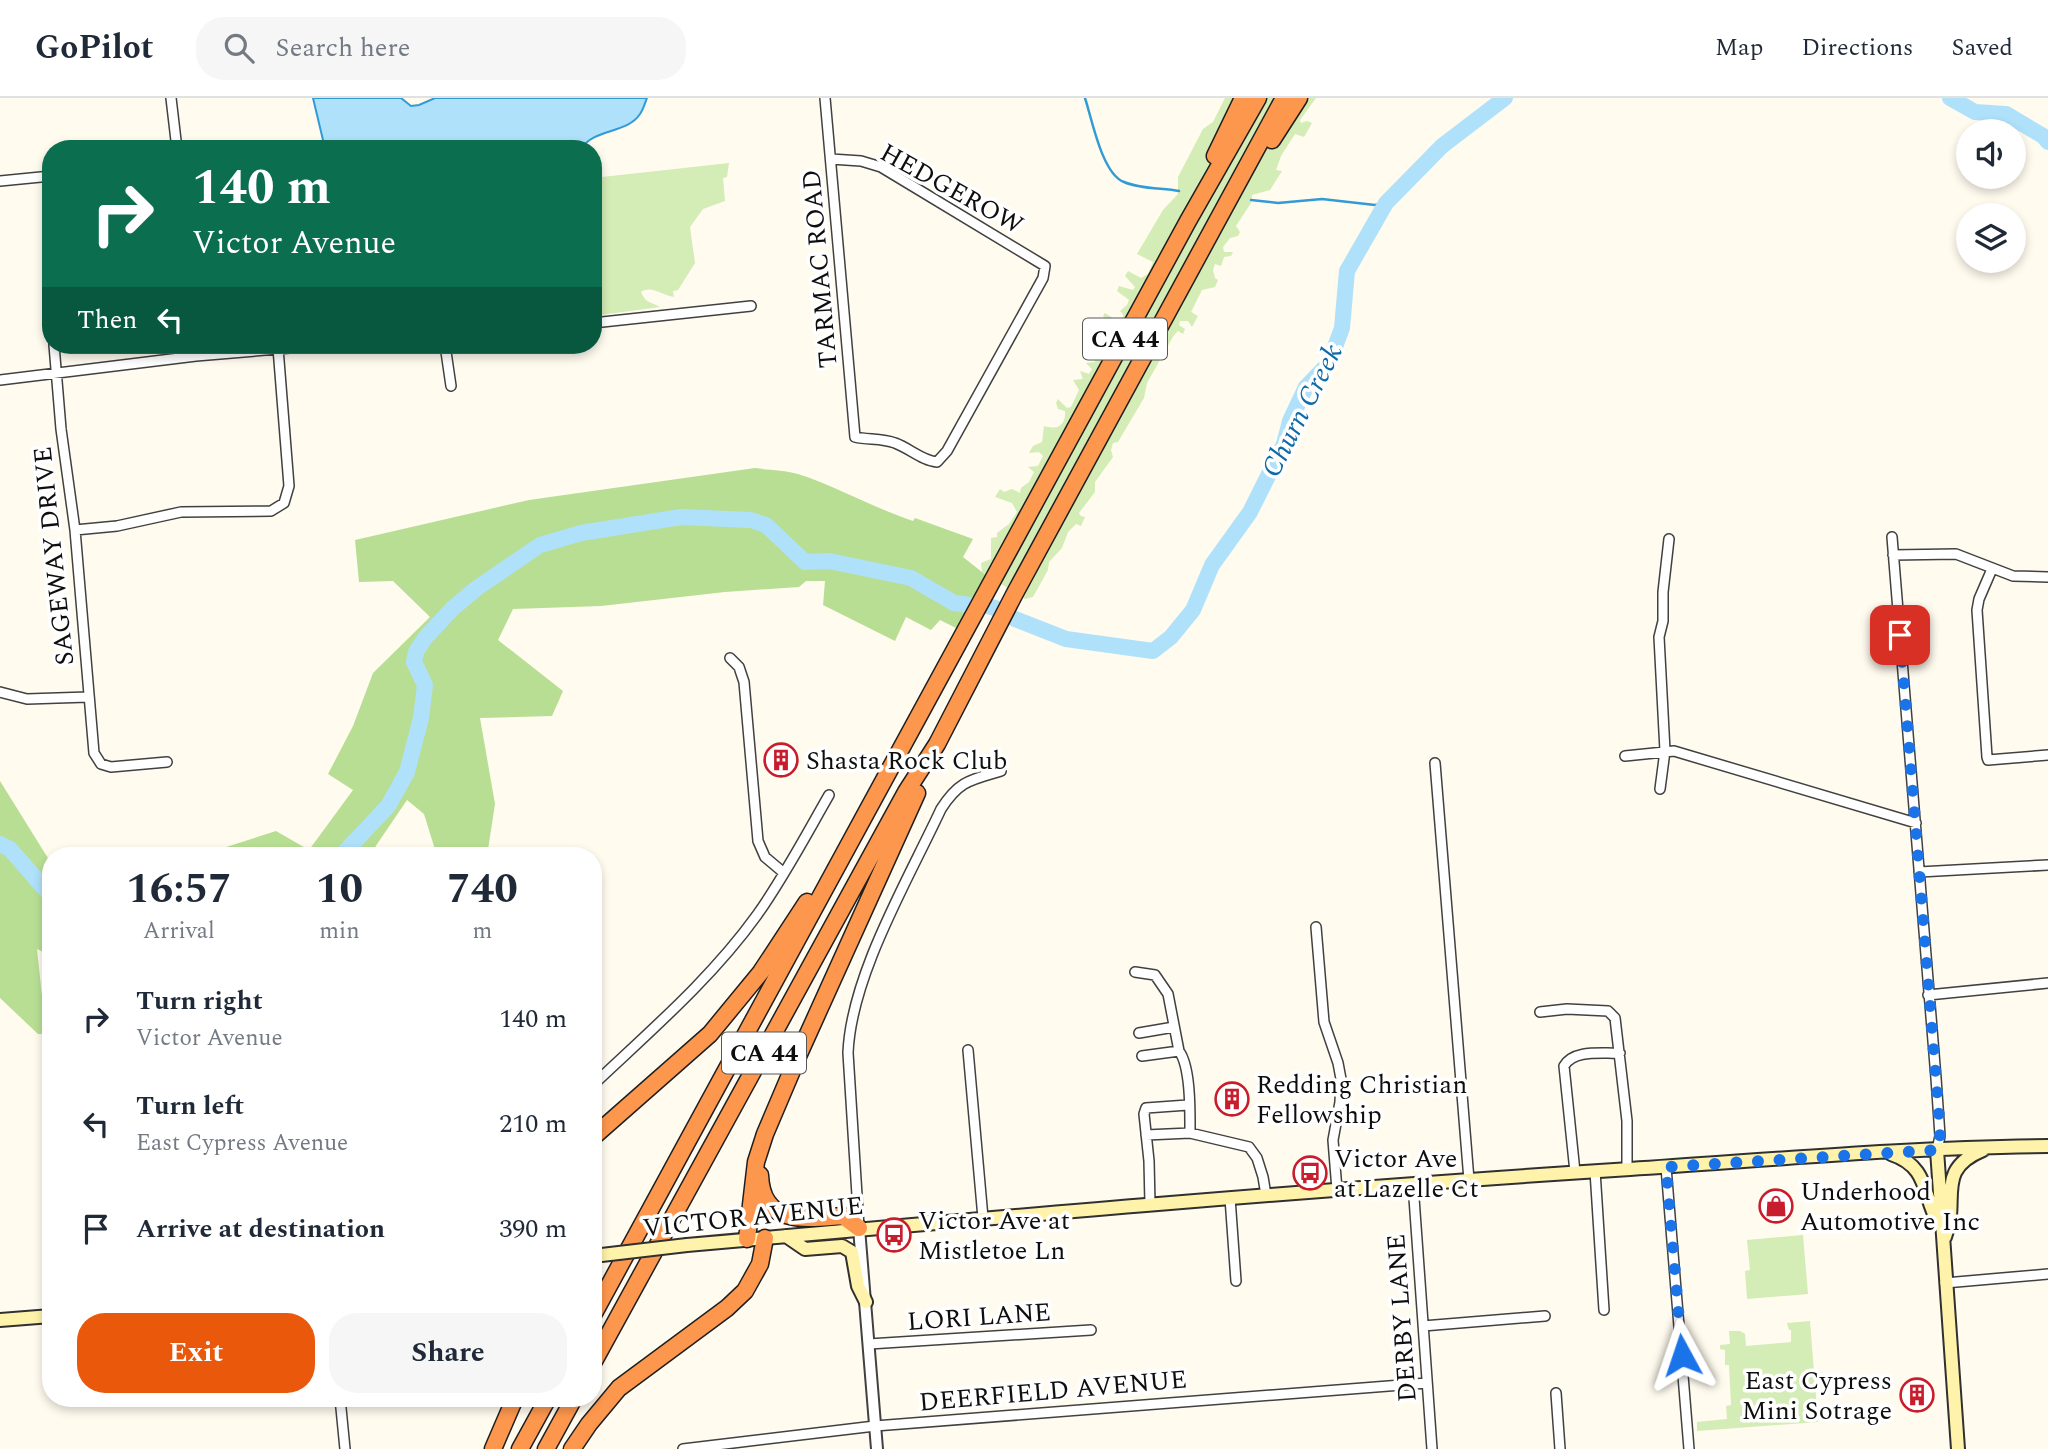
<!DOCTYPE html>
<style>
:root{--surface:#fff;--page:#f6f6f7;--text:#1f2937;--muted:#747a83;--line:#e0e1e3;--accent:#ea580c}
body{margin:0;font-family:Spectral,serif;background:var(--page);color:var(--text);height:100vh;display:flex;flex-direction:column;font-size:26px;white-space:nowrap}
*{box-sizing:border-box;margin:0}
p{font-size:23px;color:var(--muted)}
.icon{flex:none;width:38px;height:38px;fill:none;stroke:currentColor;stroke-width:2;stroke-linecap:round;stroke-linejoin:round}
.map{position:relative;flex:1;overflow:hidden}
.panel{position:absolute;left:42px;top:749px;width:560px;height:560px;display:flex;flex-direction:column;background:var(--surface);border-radius:28px;box-shadow:0 4px 10px #0003}
.panel>*{flex:none}
.hud{position:absolute;left:42px;top:42px;width:560px;height:214px;border-radius:28px;box-shadow:0 4px 10px #0003;background:#0b6e4f;color:#fff;overflow:hidden}
.tools{position:absolute;left:1956px;top:21px;display:grid;gap:14px}
.tools a{display:grid;place-items:center;width:70px;height:70px;border-radius:50%;background:var(--surface);box-shadow:0 4px 10px #0003;font-size:35px}
.pin{position:absolute;display:grid;place-items:center;width:60px;height:60px;color:#fff;margin:-30px;border-radius:14px;box-shadow:0 4px 10px #0006}
.me{position:absolute;width:77px;margin:-38px;rotate:355deg;stroke-linejoin:round;filter:drop-shadow(0 0 5px #0008)}
.turn{display:flex;align-items:center;gap:24px;height:147px;padding:0 35px;font-size:32px}
.turn .icon{width:91px;height:91px;stroke-width:2.5}
.turn b{display:block;font-size:49px;line-height:60px}
.then{display:flex;align-items:center;height:66px;padding:0 35px;background:#0003;gap:14px;font-size:26px}
.eta{display:flex;justify-content:space-evenly;align-items:center;height:119px;text-align:center}
.eta b{font-size:42px;font-weight:700;line-height:49px}
.button{display:flex;gap:14px;margin-top:auto;padding:14px 35px}
.button a{flex:1;height:80px;border-radius:28px;background:var(--accent);color:#fff;font-size:28px;font-weight:700;line-height:80px;text-align:center}
.button a+a{background:var(--page);color:var(--text)}
ul{padding:0;list-style:none}
li{display:flex;align-items:center;gap:21px;height:105px;padding:0 35px}
li div{flex:1}
li b{display:block;font-size:26px}
li em{font-style:normal}
header{display:flex;align-items:center;gap:42px;box-sizing:border-box;height:98px;padding:0 35px;background:var(--surface);border-bottom:2px solid var(--line)}
header strong{font-size:33px}
nav{display:flex;gap:38px;margin-inline-start:auto;font-size:24px}
.search{width:490px;height:63px;background:var(--page);display:flex;align-items:center;gap:18px;box-sizing:border-box;padding:0 24px;border-radius:28px;color:var(--muted);font-size:26px}
.map>svg:first-child{display:block}
.green{fill:#d4ecb5}
.forest{fill:#b8de94}
.water{fill:#b0e1fa;stroke:#329bd6;stroke-width:2}
.lines{fill:none;stroke-linecap:round;stroke-linejoin:round}
.stream{stroke:#329bd6;stroke-width:2.5}
.river{stroke:#b0e1fa;stroke-width:16}
.minor-casing{stroke:#414141;stroke-width:12}
.tertiary-casing{stroke:#414141;stroke-width:14}
.secondary-casing{stroke:#303030;stroke-width:16}
.motorway-casing{stroke:#1f1f1f;stroke-width:19}
.minor{stroke:#fff;stroke-width:9}
.tertiary{stroke:#fff;stroke-width:10}
.secondary{stroke:#fff2aa;stroke-width:12}
.motorway{stroke:#fd974e;stroke-width:16}
.secondary-bridge-casing{stroke:#303030;stroke-width:16;stroke-linecap:butt}
.secondary-bridge{stroke:#fff2aa;stroke-width:12}
.route{stroke:#1a73e8;stroke-width:12;stroke-dasharray:0 21.6}
.labels{text-anchor:middle;stroke-width:7;stroke-linejoin:round;paint-order:stroke}
.shield{fill:#fff;stroke:#565656;stroke-width:2}
.shield-label{font-size:24px;font-weight:bold;fill:#0e0e0e}
.street-label{font-size:26px;fill:#0e0e0e;stroke:#fff}
.poi-label{font-size:26px;fill:#0e0e0e;stroke:#fff;text-anchor:start}
.water-label{font-size:28px;font-style:italic;fill:#0f6ba8;stroke:#fff}
</style>
<header>
<strong>GoPilot</strong>
<div class="search"><svg class="icon" aria-label="search" viewBox="0 0 24 24"><circle cx="10" cy="10" r="6"/><path d="M15 15l6 6"/></svg>Search here</div>
<nav><a>Map</a><a>Directions</a><a>Saved</a></nav>
</header>
<div class="map">
<svg width="2048" height="1351" viewBox="0 0 2048 1351">
<rect width="100%" height="100%" fill="#fffbef"/>
<path class="green" d="M1225 0H1316L1300 22 1301 25 1307 23 1312 25 1304 39 1295 36 1281 58 1276 72 1282 73 1270 92 1252 97 1251 105 1236 128 1240 134 1238 138 1230 140 1223 149 1224 154H1233L1231 158 1224 159 1221 168 1215 166 1213 172 1215 180 1218 182 1215 189 1202 192 1191 214 1198 218 1192 229 1188 223H1180L1179 227 1185 231 1183 236 1178 233 1174 237 1147 285 1144 300 1118 344 1113 345 1111 352 1113 359 1095 384V394L1079 415 1081 418 1085 419 1081 428 1076 426 1068 434 1062 450 1049 464 1048 472 1033 499 1025 501 982 474 981 465 991 461V440L997 439V435L1009 426 1017 414 1012 405 995 399 1000 391 1004 394 1012 391 1020 395 1021 390 1029 384 1034 374 1028 369 1038 368 1043 358 1039 354 1029 355 1033 348 1042 344 1044 328C1057 332 1066 328 1065 313L1058 311 1056 305 1058 301 1067 310 1071 309 1079 292 1073 282 1083 281 1080 273 1089 276 1092 271 1086 265 1095 264 1094 253 1105 251 1107 238 1102 235 1094 236 1098 227 1103 231H1110L1108 223 1103 218 1105 215 1117 223 1123 219V216L1120 213 1127 207 1129 202 1117 193 1119 188 1133 192 1135 189 1125 178 1128 173 1141 180 1148 176 1153 164 1137 156 1163 112 1178 96V79L1203 31 1213 24Z
M729 65 727 79 723 80 725 103 703 111 690 129 695 165 678 192 673 193 674 199C662 197 651 187 641 194 645 205 651 204 660 209L593 218V80Z
M1803 1137 1808 1196 1747 1201 1745 1173 1750 1172 1747 1142Z
M1810 1223 1818 1324 1697 1333V1324L1727 1321 1726 1308 1731 1307 1729 1267H1725V1252L1720 1251V1247L1730 1246 1729 1233H1740L1745 1236 1746 1248 1791 1244V1232H1789L1787 1225Z"/>
<path class="forest" d="M755 370C768 372 784 372 798 376 838 389 874 410 913 423L915 420 973 441 963 459 987 478 958 531 940 522 931 532 906 519 895 543 823 507 825 483H806L799 489 725 494 601 508 513 511 498 542 563 593 552 618 480 620 495 706 487 758H437L424 716 407 702 369 758H198L276 733 309 752 353 692 328 676 353 628 373 575 430 519 393 483 359 484 355 442 529 402Z
M0 683 51 765V858L37 851 46 936H38L0 900Z"/>
<path class="water" d="M313 0H401L411 8 419 7 435 0H647C645 5 643 12 640 16 627 36 594 30 581 51H316L323 42Z"/>
<g class="lines">
<path class="stream" d="M1085 0C1092 21 1102 76 1124 84 1140 91 1162 90 1179 93
M1251 102 1278 105 1322 101 1375 107 1386 105"/>
<path class="river" d="M1950 0 1975 14 2006 16 2043 38 2048 44
M988 508 998 511
M1015 521 1066 541 1153 553 1171 539 1193 512 1212 467 1250 414 1284 346 1290 323 1306 289 1329 265 1342 230 1347 173 1386 105 1442 48 1505 0
M0 746 10 751 51 798
M341 758 388 708 407 674 421 620 425 587 414 564 416 554 425 540 453 510 477 490 540 447 581 435 681 419 751 422 766 427 805 464 829 463 911 480 954 505 971 507"/>
<defs>
<path id="minor" d="M171 0 177 51
M825 0 855 339C868 342 882 340 895 345 909 350 923 363 937 364L947 353 1043 180 1045 168 881 69 861 63 831 61
M0 83 51 78
M593 225 751 208
M54 247 61 331 75 432 94 655 101 666 111 669 167 664
M195 247 196 258
M350 247H385
M445 247 451 288
M0 282 196 258 326 247
M75 432 117 428 181 414 271 413 284 405 289 388 278 250
M1892 439 1936 980 1940 1038 1937 1052
M1893 457 1956 456 2013 478 2048 479
M1992 471 1979 501 1977 512 1987 659 1988 662 2048 657
M730 560 739 569 744 584 758 743 765 759 784 775
M0 594 27 601 88 599
M1625 658 1674 653 1916 725
M1435 665 1469 1082
M1660 691 1665 653 1659 539 1663 523V494L1669 441
M1919 774 2048 767
M1316 829 1324 924 1338 965 1341 981 1340 1004 1333 1042 1337 1092
M1135 874 1155 877 1168 896 1179 953C1191 969 1190 1015 1190 1035
M1928 897 2048 885
M1540 914 1567 911 1608 913 1615 920 1627 1023V1071
M1139 935 1174 929
M968 952 983 1120
M1142 958 1179 953
M593 987C650 933 711 881 757 817 784 779 806 737 829 697
M1146 1037 1190 1035 1249 1049 1257 1060 1263 1079 1266 1097
M1666 1069 1689 1351
M1595 1073 1604 1212
M1575 1074 1564 968C1574 951 1602 956 1620 955
M1413 1086 1432 1351
M1230 1100 1236 1183
M1150 1106 1149 1063 1144 1016 1146 1010 1188 1007
M859 1129 848 955C851 878 908 782 941 711 959 683 970 682 1001 673
M1945 1185 2048 1176
M1423 1228 1545 1218
M869 1246 1091 1232
M1556 1295 1560 1351
M340 1300 345 1351
M683 1351 875 1328 1427 1285"/>
<path id="tertiary" d="M859 1130 877 1351"/>
<path id="secondary" d="M1937 1052 1958 1351
M1891 1056C1930 1069 1922 1098 1939 1126
M786 1138 805 1151 842 1148 852 1154 858 1188 866 1204
M1945 1139C1960 1102 1934 1072 1983 1052
M687 1147C1001 1119 1315 1091 1630 1071 1769 1062 1909 1049 2048 1048
M0 1222 51 1218"/>
<path id="motorway" d="M1272 42 1299 0
M1215 58 1243 0
M593 1039 710 936 761 874 807 804
M760 1077C762 1128 806 1121 843 1118L859 1130
M747 1141 756 1064 765 1036 799 956 917 695
M593 1217 1188 123 1258 0
M593 1265 906 694 937 646 1015 495 1284 0
M493 1351 515 1300
M520 1351 548 1300
M546 1351 574 1300
M572 1351 589 1326 619 1290 727 1210 745 1193 760 1166 765 1140"/>
</defs>
<use href="#minor" class="minor-casing"/>
<use href="#tertiary" class="tertiary-casing"/>
<use href="#secondary" class="secondary-casing"/>
<use href="#motorway" class="motorway-casing"/>
<use href="#minor" class="minor"/>
<use href="#tertiary" class="tertiary"/>
<use href="#secondary" class="secondary"/>
<use href="#motorway" class="motorway"/>
<defs>
<path id="secondary-bridge" d="M593 1158 687 1147"/>
</defs>
<use href="#secondary-bridge" class="secondary-bridge-casing"/>
<use href="#secondary-bridge" class="secondary-bridge"/>
</g>
<g class="lines">
<path class="route" d="M1682 1257 1666 1069 1937 1052 1940 1038 1939 1018 1900 537"/>
</g>
<defs>
<symbol id="building-ring" viewBox="-11 -11 22 22"><circle r="9.5" fill="#fff" stroke="#c71d2c" stroke-width="1.5"/><path d="M-4-6H4V6H1V3H-1V6H-4ZM-2.5-4.3h1.7v1.8h-1.7ZM.8-4.3h1.7v1.8H.8ZM-2.5-1h1.7V.8h-1.7ZM.8-1h1.7V.8H.8Z" fill="#c71d2c"/></symbol>
<symbol id="bus-ring" viewBox="-11 -11 22 22"><circle r="9.5" fill="#fff" stroke="#c71d2c" stroke-width="1.5"/><path d="M-5-6H5V4H4V6H2V4H-2V6H-4V4H-5ZM-3.5-4V0h7V-4ZM-3.5 1.2v1.5H-2V1.2ZM2 1.2v1.5H3.5V1.2Z" fill="#c71d2c"/></symbol>
<symbol id="shop-ring" viewBox="-11 -11 22 22"><circle r="9.5" fill="#fff" stroke="#c71d2c" stroke-width="1.5"/><path d="M-5-2.5h2.3a2.7 3.5 0 0 1 5.4 0H5L5.5 6h-11ZM-1.5-2.5h3a1.5 2.3 0 0 0-3 0Z" fill="#c71d2c"/></symbol>
</defs>
<g fill-rule="evenodd">
<use href="#building-ring" x="762" y="643" width="38" height="38"/>
<use href="#building-ring" x="1213" y="982" width="38" height="38"/>
<use href="#bus-ring" x="1291" y="1056" width="38" height="38"/>
<use href="#shop-ring" x="1757" y="1089" width="38" height="38"/>
<use href="#bus-ring" x="875" y="1118" width="38" height="38"/>
<use href="#building-ring" x="1898" y="1278" width="38" height="38"/>
</g>
<g class="labels">
<g class="shield">
<rect x="1083" y="220.5" width="84" height="41" rx="5"/>
<rect x="722" y="934.5" width="84" height="41" rx="5"/>
</g>
<g class="shield-label">
<text x="1125" y="249">CA 44</text>
<text x="764" y="963">CA 44</text>
</g>
<g class="street-label">
<text transform="translate(952 90) rotate(29)" y="9">HEDGEROW</text>
<text transform="translate(819 171) rotate(-95)" y="9">TARMAC ROAD</text>
<text transform="translate(53 458) rotate(-96)" y="9">SAGEWAY DRIVE</text>
<text transform="translate(753 1118) rotate(-6)" y="9">VICTOR AVENUE</text>
<text transform="translate(979 1218) rotate(-4)" y="9">LORI LANE</text>
<text transform="translate(1401 1220) rotate(-94)" y="9">DERBY LANE</text>
<text transform="translate(1053 1292) rotate(-5)" y="9">DEERFIELD AVENUE</text>
</g>
<g class="poi-label">
<text x="806" y="671">Shasta Rock Club</text>
<text x="1256" y="995">Redding Christian<tspan x="1256" dy="30">Fellowship</tspan></text>
<text x="1334" y="1069">Victor Ave<tspan x="1334" dy="30">at Lazelle Ct</tspan></text>
<text x="1800" y="1102">Underhood<tspan x="1800" dy="30">Automotive Inc</tspan></text>
<text x="918" y="1131">Victor Ave at<tspan x="918" dy="30">Mistletoe Ln</tspan></text>
<text x="1892" y="1291" text-anchor="end">East Cypress<tspan x="1892" dy="30">Mini Sotrage</tspan></text>
</g>
<g class="water-label">
<text transform="translate(1301 312) rotate(-63)" y="10">Churn Creek</text>
</g>
</g>
</svg>
<div class="tools">
<a><svg class="icon" aria-label="sound" viewBox="0 0 24 24"><path d="M4 9h4l5-4v14l-5-4H4zM17 9q2 3 0 6"/></svg></a>
<a><svg class="icon" aria-label="layers" viewBox="0 0 24 24"><path d="M12 4l9 5-9 5-9-5zM3 14l9 5 9-5"/></svg></a>
</div>
<div class="pin" style="left:1900px;top:537px;background:#d93025"><svg class="icon" aria-label="arrive" viewBox="0 0 24 24"><path d="M6 21V4h12l-3 4 3 4H6"/></svg></div>
<svg class="me" style="left:1682px;top:1257px" viewBox="-20 -20 40 40"><path d="M0-17L14 15 0 8-14 15z" fill="#1a73e8" stroke="#fff" stroke-width="4"/></svg>
<div class="hud">
<div class="turn"><svg class="icon" aria-label="right" viewBox="0 0 24 24"><path d="M7 20v-9h11M14 6l5 5-5 5"/></svg><div><b>140 m</b>Victor Avenue</div></div>
<div class="then">Then<svg class="icon" aria-label="left" viewBox="0 0 24 24"><path d="M17 20v-9H6M10 6l-5 5 5 5"/></svg></div>
</div>
<section class="panel">
<div class="eta">
<div><b>16:57</b><p>Arrival</p></div>
<div><b>10</b><p>min</p></div>
<div><b>740</b><p>m</p></div>
</div>
<ul>
<li><svg class="icon" aria-label="right" viewBox="0 0 24 24"><path d="M7 20v-9h11M14 6l5 5-5 5"/></svg><div><b>Turn right</b><p>Victor Avenue</p></div><em>140 m</em></li>
<li><svg class="icon" aria-label="left" viewBox="0 0 24 24"><path d="M17 20v-9H6M10 6l-5 5 5 5"/></svg><div><b>Turn left</b><p>East Cypress Avenue</p></div><em>210 m</em></li>
<li><svg class="icon" aria-label="arrive" viewBox="0 0 24 24"><path d="M6 21V4h12l-3 4 3 4H6"/></svg><div><b>Arrive at destination</b></div><em>390 m</em></li>
</ul>
<div class="button"><a>Exit</a><a>Share</a></div>
</section>
</div>
